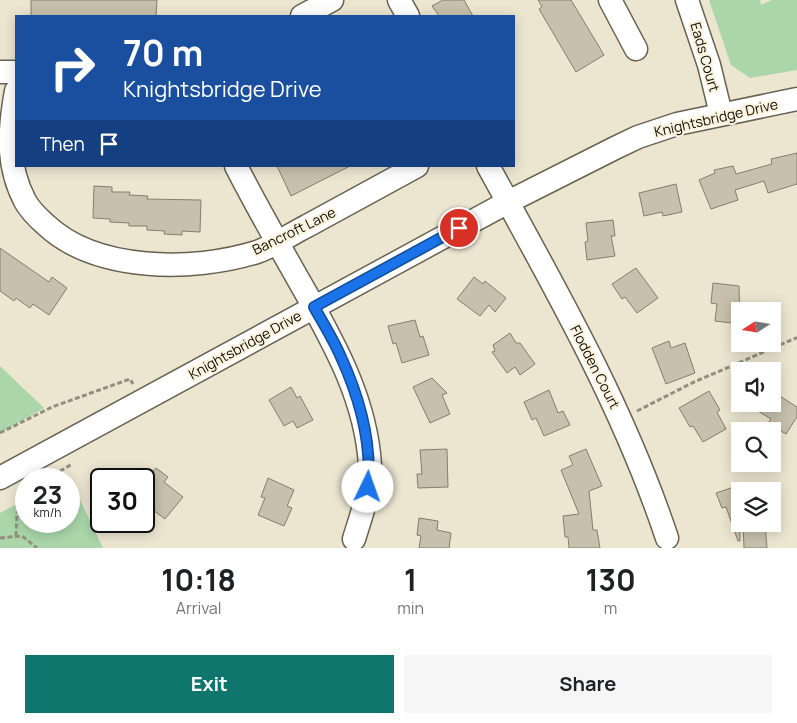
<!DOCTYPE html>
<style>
:root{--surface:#fff;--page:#f6f6f6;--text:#202124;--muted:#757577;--accent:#0f766e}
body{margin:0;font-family:Manrope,sans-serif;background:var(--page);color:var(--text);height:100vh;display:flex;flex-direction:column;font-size:19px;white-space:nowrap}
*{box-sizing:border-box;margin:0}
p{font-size:16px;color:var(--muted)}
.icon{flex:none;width:28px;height:28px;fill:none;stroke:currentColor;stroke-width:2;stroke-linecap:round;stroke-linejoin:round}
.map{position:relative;height:548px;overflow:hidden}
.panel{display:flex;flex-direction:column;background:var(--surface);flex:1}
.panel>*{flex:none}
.guide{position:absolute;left:15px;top:15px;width:500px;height:152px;border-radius:0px;box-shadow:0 2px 12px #0003;background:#1a4fa0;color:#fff;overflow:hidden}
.needle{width:32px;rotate:258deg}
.tools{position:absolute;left:731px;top:302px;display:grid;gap:10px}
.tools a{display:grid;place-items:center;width:50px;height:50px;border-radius:0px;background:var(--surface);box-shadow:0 2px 12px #0003;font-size:25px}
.speed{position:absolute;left:15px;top:468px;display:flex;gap:10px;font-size:25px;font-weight:700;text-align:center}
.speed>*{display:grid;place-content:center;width:65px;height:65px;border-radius:50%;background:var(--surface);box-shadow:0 2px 12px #0003;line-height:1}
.speed small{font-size:12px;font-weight:400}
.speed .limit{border:2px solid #111;border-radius:8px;background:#fff;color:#111}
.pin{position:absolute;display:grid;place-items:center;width:42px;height:42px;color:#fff;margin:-21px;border:2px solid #fff;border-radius:50%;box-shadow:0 1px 5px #0007}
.me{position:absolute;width:55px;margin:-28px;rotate:3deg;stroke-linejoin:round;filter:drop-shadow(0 0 4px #0008)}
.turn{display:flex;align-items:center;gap:18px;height:105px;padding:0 25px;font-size:22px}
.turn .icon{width:65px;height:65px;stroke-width:2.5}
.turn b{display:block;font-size:35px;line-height:42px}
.then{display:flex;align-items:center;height:48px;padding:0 25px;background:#0003;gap:10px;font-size:19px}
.eta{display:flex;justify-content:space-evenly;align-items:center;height:85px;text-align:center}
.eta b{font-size:30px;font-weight:700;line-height:35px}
.action{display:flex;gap:10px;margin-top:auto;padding:10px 25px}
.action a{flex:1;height:58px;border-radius:0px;background:var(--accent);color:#fff;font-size:20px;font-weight:700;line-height:58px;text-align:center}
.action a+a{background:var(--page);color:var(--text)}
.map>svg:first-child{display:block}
.green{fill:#aad6a9}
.building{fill:#c6c0ac;stroke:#847e6c}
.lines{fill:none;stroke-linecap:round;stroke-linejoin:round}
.minor-casing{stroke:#686250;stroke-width:25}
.path{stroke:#938f80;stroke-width:3;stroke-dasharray:5 2.5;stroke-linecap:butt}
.minor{stroke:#fff;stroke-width:22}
.route-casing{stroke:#114b97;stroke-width:12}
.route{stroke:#1a73e8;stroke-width:9}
.labels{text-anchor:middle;stroke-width:4.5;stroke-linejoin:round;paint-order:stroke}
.street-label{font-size:14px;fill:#0e0c06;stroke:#faf3de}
</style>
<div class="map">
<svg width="797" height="548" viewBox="0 0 797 548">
<rect width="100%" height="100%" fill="#ece6d1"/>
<path class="green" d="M709 0H760L761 5 772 0H797V70L750 78 731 65Z
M0 366 44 408 0 433Z
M69 477 103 548H0V513L26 499V521H69V479H66Z"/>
<path class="building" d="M31 0H157L156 16H31Z
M443 0H464L473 16H439L432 6Z
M538 0H571L604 55 576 72 539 9 542 7Z
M797 153V184L768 193 764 181 735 190 738 200 711 209 699 180 715 173 714 170 733 166 736 174 772 164 771 159Z
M277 166H350L291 196Z
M676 184 682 212 663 216 662 212 644 216 639 193Z
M94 186 112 187V192H130L129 195 148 196 147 199 201 200 200 232 182 231V235L164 234 165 231 147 230V226H129V223L110 222V219L93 218Z
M613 220 615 236H611L615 256 587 260 585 242 588 241 586 223Z
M0 248 49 282 52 277 67 288 49 315 33 304 30 308 16 298 14 301 0 291Z
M636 268 658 298 637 313 625 297 622 299 612 284Z
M474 277 483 284 485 281 506 298 495 312 489 305 480 316 457 299Z
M713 283 739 286 740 324 715 321 717 304 711 303Z
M415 320 420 337 423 336 429 355 402 363 396 343 393 344 388 326Z
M510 333 516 343H520L535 364 520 375 515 367 507 373 492 352 495 351 493 345Z
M669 341 671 348 685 343 695 373 666 384 652 348Z
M432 378 447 393 442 395 450 414 430 423 413 387Z
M291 387 297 398 300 396 313 420 297 428 293 421 284 426 269 400Z
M549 390 558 413 563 411 570 425 544 436 536 418 532 420 524 402Z
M709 391 720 410 717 412 726 429 703 442 693 426 690 427 679 408Z
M772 391 797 407V417L786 434 768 423 771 419 746 404H772Z
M447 449 448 487 418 488 417 474H422L420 450Z
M586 449 602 486 589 491 593 530H597L600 548H569L568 537H565L563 516 579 514 561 470 573 465 569 456Z
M156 468 168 477 164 482 183 497 165 519 149 507 152 502 144 495V483Z
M268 478 294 490 287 506 292 508 284 526 258 515 265 498 261 497Z
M734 487 735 492 740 490V541H738L726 507 722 508 716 493Z
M419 518 438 521 437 530 451 533 449 548H419L421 536 417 535Z
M743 524H765L767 548H744Z"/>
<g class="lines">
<defs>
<path id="minor" d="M399 0 408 16
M610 0 636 49
M687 0 709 65 721 114
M302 16 332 0
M0 72H16
M16 91C9 130 6 165 25 201 30 210 37 217 45 224 95 272 193 272 257 252 274 246 291 234 307 226 344 206 380 186 417 166
M236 166C258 209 282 251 306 293 336 347 366 401 370 465 371 490 361 516 354 539
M488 166C555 288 623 406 667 538
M0 478 508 202 615 148 638 137 677 124 797 99"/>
</defs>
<use href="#minor" class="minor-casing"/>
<path class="path" d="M637 411 692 383 796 338 797 339
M0 433 52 407 130 379 133 384
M47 479 72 464
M16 536 17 513 26 500
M0 538 22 536 37 548"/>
<use href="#minor" class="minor"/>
</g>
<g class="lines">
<defs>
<path id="route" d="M368 487C372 443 359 396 340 355 333 339 323 323 314 307L459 228"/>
</defs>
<use href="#route" class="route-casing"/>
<use href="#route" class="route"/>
</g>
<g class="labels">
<g class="street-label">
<text transform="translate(705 57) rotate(74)" y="5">Eads Court</text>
<text transform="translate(716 118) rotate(-13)" y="5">Knightsbridge Drive</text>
<text transform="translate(294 231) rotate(-26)" y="5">Bancroft Lane</text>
<text transform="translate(245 345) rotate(-29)" y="5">Knightsbridge Drive</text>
<text transform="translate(595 367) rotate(63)" y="5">Flodden Court</text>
</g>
</g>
</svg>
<div class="tools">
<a><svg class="needle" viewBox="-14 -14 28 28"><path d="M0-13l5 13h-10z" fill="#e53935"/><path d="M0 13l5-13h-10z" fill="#757577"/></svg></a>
<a><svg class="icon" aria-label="sound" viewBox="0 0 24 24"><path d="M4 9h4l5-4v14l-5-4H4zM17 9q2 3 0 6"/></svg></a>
<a><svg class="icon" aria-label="search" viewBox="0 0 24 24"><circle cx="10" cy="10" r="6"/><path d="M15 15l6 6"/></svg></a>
<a><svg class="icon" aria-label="layers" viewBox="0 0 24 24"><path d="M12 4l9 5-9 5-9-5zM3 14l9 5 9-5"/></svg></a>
</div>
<div class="speed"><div>23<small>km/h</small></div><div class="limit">30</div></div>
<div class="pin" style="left:459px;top:228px;background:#d93025"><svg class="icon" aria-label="arrive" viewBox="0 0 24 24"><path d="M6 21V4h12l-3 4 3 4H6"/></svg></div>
<svg class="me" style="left:368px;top:487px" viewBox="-20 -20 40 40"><circle r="19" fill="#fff"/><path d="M0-13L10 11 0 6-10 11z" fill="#1a73e8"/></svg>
<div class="guide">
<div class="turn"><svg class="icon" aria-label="right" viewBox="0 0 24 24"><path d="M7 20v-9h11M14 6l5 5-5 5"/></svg><div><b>70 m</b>Knightsbridge Drive</div></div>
<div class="then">Then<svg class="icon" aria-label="arrive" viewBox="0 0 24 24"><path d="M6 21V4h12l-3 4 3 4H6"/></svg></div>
</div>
</div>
<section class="panel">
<div class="eta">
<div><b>10:18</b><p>Arrival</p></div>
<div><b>1</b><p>min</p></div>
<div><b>130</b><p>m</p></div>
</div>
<div class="action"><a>Exit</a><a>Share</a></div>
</section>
